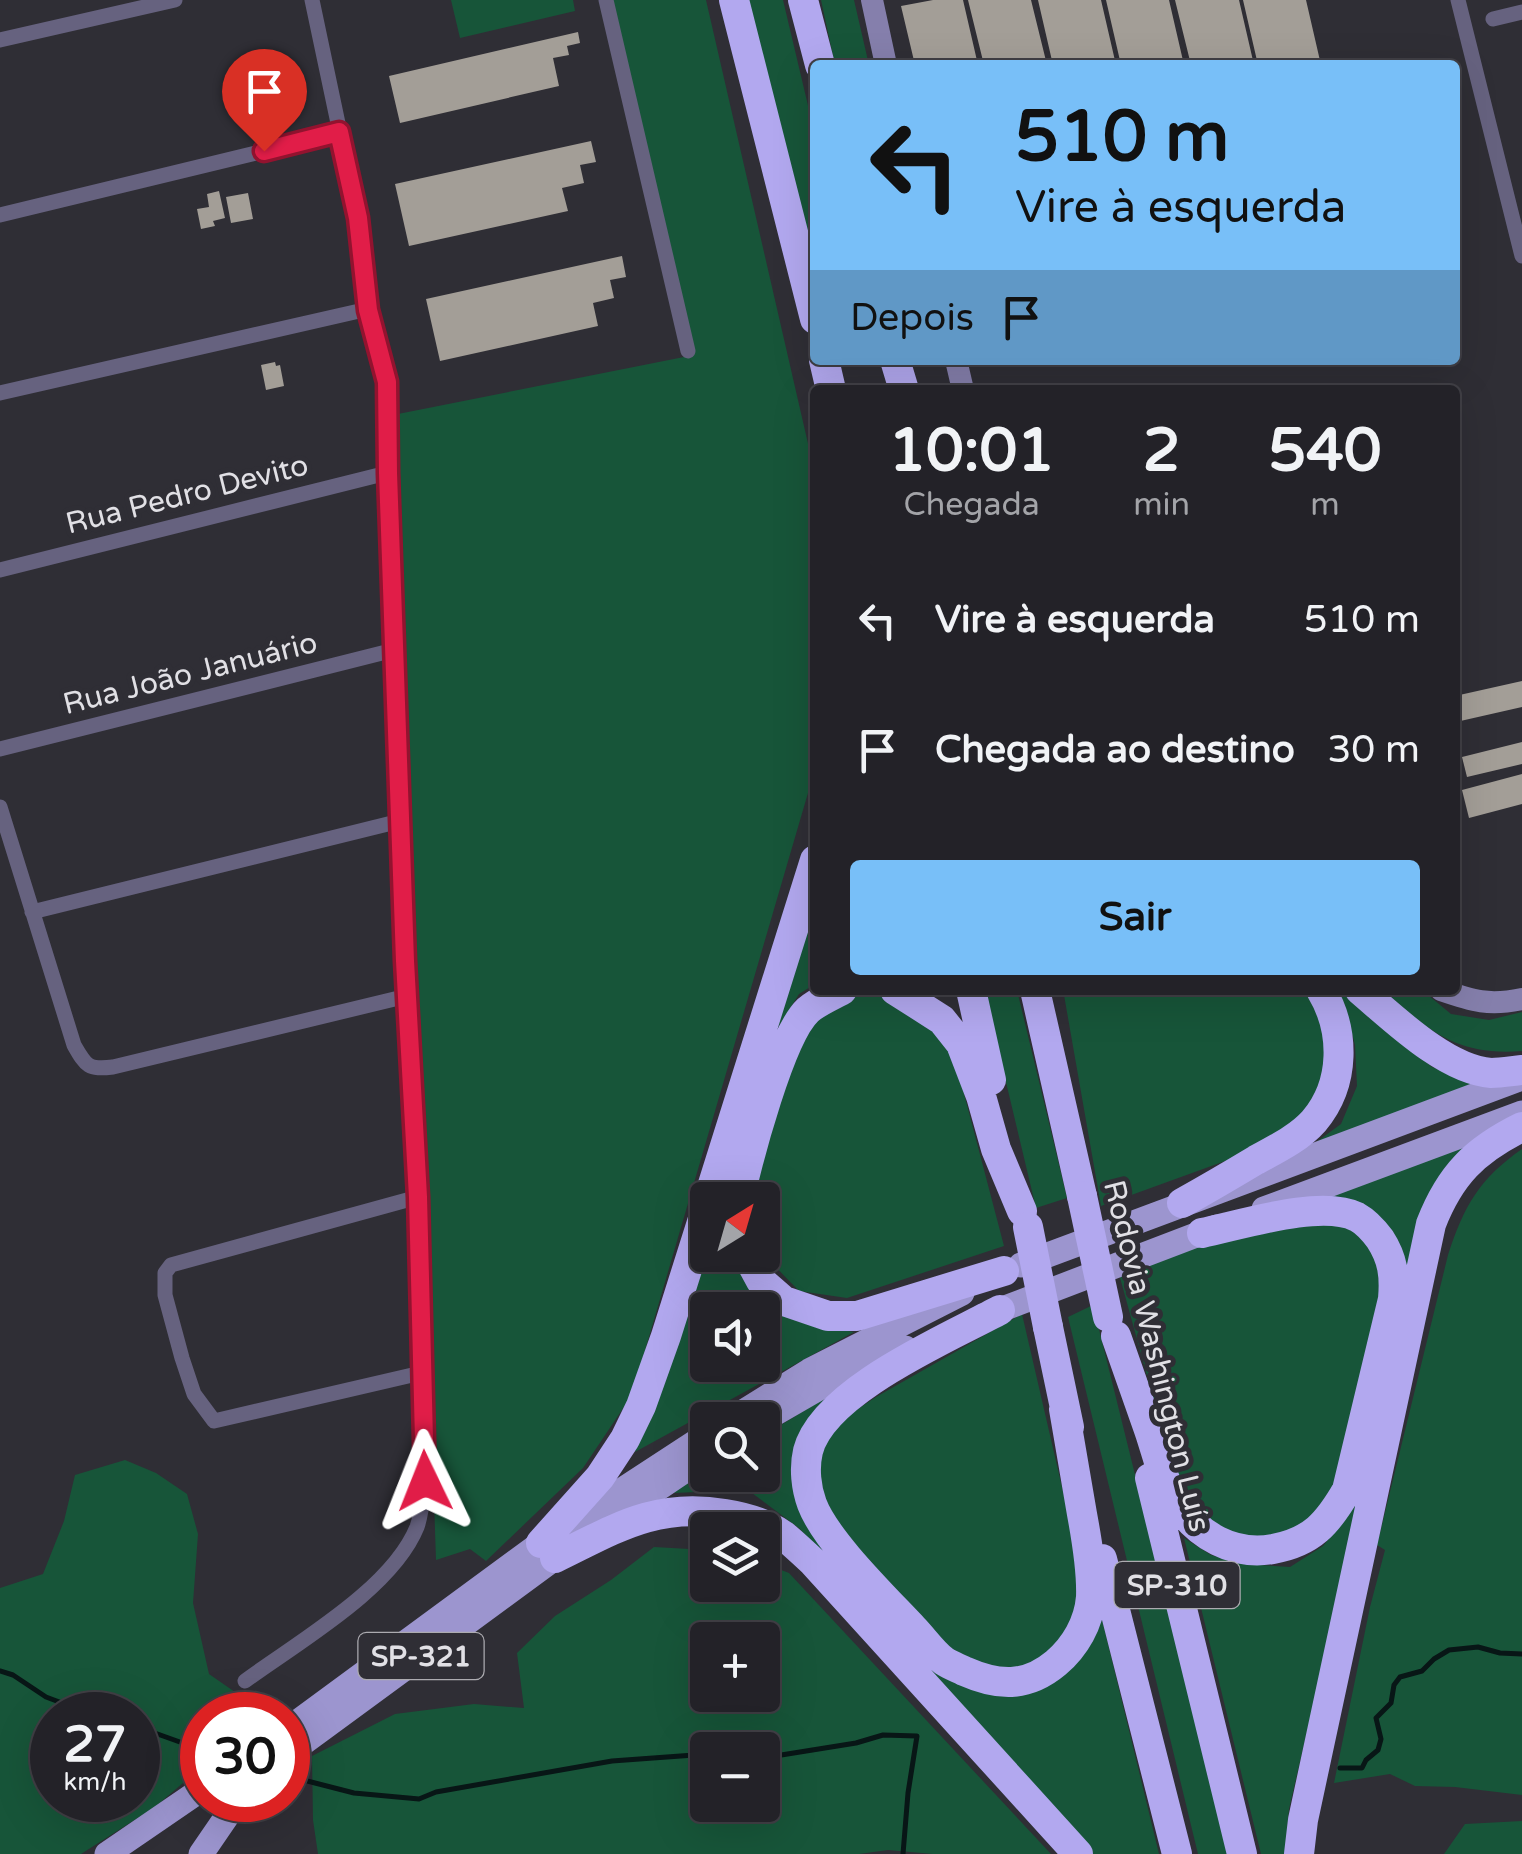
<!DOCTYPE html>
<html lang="pt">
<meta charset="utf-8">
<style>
:root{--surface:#232228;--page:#2b2a30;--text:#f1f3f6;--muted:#a3a4a8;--line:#403f45;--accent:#78bff8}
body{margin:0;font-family:"Varela Round",sans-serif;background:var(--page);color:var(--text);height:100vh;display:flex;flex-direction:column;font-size:38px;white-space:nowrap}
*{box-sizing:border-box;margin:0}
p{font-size:32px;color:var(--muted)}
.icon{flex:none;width:55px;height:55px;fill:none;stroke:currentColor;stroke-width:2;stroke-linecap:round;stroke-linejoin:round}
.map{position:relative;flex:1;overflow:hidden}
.side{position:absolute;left:810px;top:385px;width:650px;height:610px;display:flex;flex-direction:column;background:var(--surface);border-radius:10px;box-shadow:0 10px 40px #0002,0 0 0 2px var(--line)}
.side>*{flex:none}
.banner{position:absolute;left:810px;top:60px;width:650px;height:305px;border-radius:10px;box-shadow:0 10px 40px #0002,0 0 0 2px var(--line);background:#78bff8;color:#111;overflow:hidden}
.needle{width:65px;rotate:37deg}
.buttons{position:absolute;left:690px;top:1182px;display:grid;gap:20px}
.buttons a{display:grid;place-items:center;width:90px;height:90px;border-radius:10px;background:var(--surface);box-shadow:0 10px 40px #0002,0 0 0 2px var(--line);font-size:50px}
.speed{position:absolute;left:30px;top:1692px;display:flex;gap:20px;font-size:50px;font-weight:700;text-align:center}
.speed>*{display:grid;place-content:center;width:130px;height:130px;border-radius:50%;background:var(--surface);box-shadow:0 10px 40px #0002,0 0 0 2px var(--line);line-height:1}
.speed small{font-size:25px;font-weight:400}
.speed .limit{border:15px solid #d22;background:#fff;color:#111}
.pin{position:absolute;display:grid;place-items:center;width:85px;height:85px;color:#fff;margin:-102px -42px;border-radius:50% 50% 50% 0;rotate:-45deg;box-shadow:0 0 10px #0007}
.pin .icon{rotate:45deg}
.me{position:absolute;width:110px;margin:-55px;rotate:358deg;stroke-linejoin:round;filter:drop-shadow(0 0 8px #0008)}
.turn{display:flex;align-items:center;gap:35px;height:210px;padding:0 40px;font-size:45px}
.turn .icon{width:130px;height:130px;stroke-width:2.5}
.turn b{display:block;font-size:70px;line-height:85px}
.then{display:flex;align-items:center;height:95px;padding:0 40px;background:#0003;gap:20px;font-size:38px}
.eta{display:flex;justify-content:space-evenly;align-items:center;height:170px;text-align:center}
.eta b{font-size:60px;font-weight:700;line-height:70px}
.button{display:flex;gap:20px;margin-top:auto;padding:20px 40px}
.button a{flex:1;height:115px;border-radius:10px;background:var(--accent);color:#111;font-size:40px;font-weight:700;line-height:115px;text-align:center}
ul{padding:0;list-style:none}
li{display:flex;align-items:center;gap:30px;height:130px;padding:0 40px}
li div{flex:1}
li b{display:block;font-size:38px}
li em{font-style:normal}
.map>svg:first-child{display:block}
.green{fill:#175539;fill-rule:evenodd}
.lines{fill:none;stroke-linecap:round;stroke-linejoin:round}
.stream{stroke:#081616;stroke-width:5}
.building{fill:#a39e97}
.street{stroke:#66627f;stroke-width:15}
.secondary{stroke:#857fac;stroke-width:22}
.primary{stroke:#9c95cf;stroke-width:25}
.highway{stroke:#b2a8ef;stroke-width:30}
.highway-bridge{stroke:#b2a8ef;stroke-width:30}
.route-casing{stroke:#92132f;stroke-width:25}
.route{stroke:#e11d48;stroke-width:18}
.labels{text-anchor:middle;stroke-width:10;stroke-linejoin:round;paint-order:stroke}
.shield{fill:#2f2e35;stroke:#acabb0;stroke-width:2.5}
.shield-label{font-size:28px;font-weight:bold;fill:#e1e0e5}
.street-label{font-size:30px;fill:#e1e0e5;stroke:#2f2e35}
</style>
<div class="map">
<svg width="1522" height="1854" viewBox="0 0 1522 1854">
<rect width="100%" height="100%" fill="#2f2e35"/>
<path class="green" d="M451 0H573L575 11 460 38Z
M613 0H706L815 474V769L632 1395 583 1468 486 1561 470 1549 436 1560 398 414 694 355Z
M748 0H783L815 135V278Z
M821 0H854L869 65H835Z
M815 880V984L799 994 776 1031 727 1200H714Z
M879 990 910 1003 936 1025 957 1067 1004 1246 847 1298 799 1291 763 1254 762 1200H746L801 1025 835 994Z
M984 990H1017L1067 1198 1036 1208Z
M1065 990H1308L1325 1013 1330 1062 1320 1098 1292 1129 1250 1152 1101 1206 1064 995Z
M1329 990H1344L1432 1067 1484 1086 1308 1148 1341 1124 1357 1086 1355 1045 1344 1003Z
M1383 990H1422L1451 1014 1489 1020 1522 1012V1051C1456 1056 1429 1031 1383 990Z
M1477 1139 1427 1214 1289 1809 1285 1854H1261L1184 1538 1211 1555 1244 1564 1290 1567 1323 1546 1350 1513 1401 1253 1327 1197Z
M1522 1149V1795L1455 1787 1415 1786 1390 1774 1334 1783 1370 1607 1385 1550 1377 1545 1448 1255C1464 1206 1479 1179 1522 1149Z
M1315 1218 1343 1222 1375 1249 1385 1281 1341 1466 1328 1501 1302 1529 1271 1540 1236 1538 1202 1515 1173 1470 1119 1274 1218 1240Z
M707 1221 708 1255H733C743 1270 753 1289 765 1302 788 1325 823 1327 854 1332L635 1452ZM708 1310H762V1365H708Z
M1093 1305 1229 1854H1198L1068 1317Z
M1022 1314 1080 1565 1082 1596 1060 1647 1012 1674 952 1657 830 1523 818 1488V1449L841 1420 876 1397Z
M825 1398 800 1447 807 1523 1003 1693 1101 1615 1159 1854H1088L800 1529 748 1490 673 1493 707 1471 708 1475H762L763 1436Z
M125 1460 156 1473 187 1494 198 1534 193 1603 209 1674 245 1699 251 1715H202V1770L183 1783 155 1807 81 1854H0V1588L43 1574 64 1521 75 1475ZM52 1715H138V1800H52Z
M654 1547 707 1550 708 1585H762L763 1563 789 1573 1051 1854H933L888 1850 859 1854H318L313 1820 312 1756 395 1714 474 1704 524 1708 517 1653 555 1616 611 1580ZM708 1640H762V1695H708ZM708 1750H762V1805H708Z
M1522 1821V1854H1444L1465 1824Z"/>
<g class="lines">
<path class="stream" d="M0 1671 13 1675 46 1697 94 1715
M138 1727 191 1746 202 1747
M762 1755 775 1756 856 1743 883 1735 917 1736 908 1793 903 1854
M1340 1768H1362L1366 1760 1378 1750 1381 1739 1376 1718 1391 1703 1394 1685 1400 1677 1422 1671 1434 1659 1449 1650 1478 1647 1500 1653 1522 1654
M288 1776 354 1793 419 1799 436 1792 612 1761 708 1754"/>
</g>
<path class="building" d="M933 0H963L978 65H915L901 6Z
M968 0H1031L1047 65H984Z
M1038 0H1101L1116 65H1053Z
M1106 0H1169L1184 65H1121Z
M1175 0H1239L1254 65H1191Z
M1243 0H1306L1321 65H1258Z
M578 32 580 43 567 46 569 55 553 58 559 86 400 123 389 76Z
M591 141 596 162 580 165 584 183 562 188 568 211 409 246 395 184Z
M219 191 225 218 213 221 215 226 201 229 197 209 209 207 207 194Z
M248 193 253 219 231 223 226 197Z
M622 256 626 277 610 280 614 298 593 303 598 326 440 361 426 299Z
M275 362 276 366 280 365 284 386 266 390 261 365Z
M1522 681V707L1456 722 1455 696Z
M1522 742V764L1467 777 1462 757Z
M1522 774V804L1469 818 1462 790Z"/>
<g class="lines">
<path class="street" d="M606 0 688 351
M1458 0 1522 256
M1493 19 1522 12
M0 40 175 0
M0 215 339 133
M0 393 368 309
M0 570 387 473
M0 749 394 650
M0 807 74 1045C86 1066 88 1070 113 1067L407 996
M32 912 400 821
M418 1197 171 1265 165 1273V1295L182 1358 194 1394 214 1421 421 1373
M245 1681C298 1642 392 1589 417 1527 422 1513 423 1495 425 1481L418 1197 407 996 387 473V382L368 309 358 218 312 0"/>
<path class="secondary" d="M872 0 886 65
M956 360 963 390
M1441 990C1473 1001 1489 1006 1522 999"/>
<path class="primary" d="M1264 1209 1522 1113
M1021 1265 1522 1078
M984 1316 1217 1227
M730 1420 809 1371 962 1293
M762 1421 833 1380 905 1348
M288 1729 541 1543 708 1434
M288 1754 555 1558 708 1455
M107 1854 202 1789
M201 1854 238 1800"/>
<path class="highway" d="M734 0 815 319
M803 0 820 65
M824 360 831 390
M895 360 904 390
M895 990 942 1020 961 1044 981 1096 996 1149 1022 1211
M971 990 991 1080
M1035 990 1082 1196
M1360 990C1393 1018 1446 1070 1491 1073 1501 1073 1512 1071 1522 1070
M708 1200 815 860
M739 1200C748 1159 780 1036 808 1010 817 1002 831 996 842 990
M1182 1203C1207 1189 1231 1175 1256 1160 1276 1149 1299 1138 1314 1121 1346 1083 1345 1030 1321 990
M747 1255 761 1281 784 1301 828 1316H857L1004 1271
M1000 1310C948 1338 823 1391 808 1451 804 1468 806 1488 812 1504 826 1541 884 1597 913 1628 923 1638 932 1652 944 1661 950 1665 958 1668 964 1671 998 1686 1026 1688 1056 1663 1075 1647 1089 1623 1091 1597 1092 1570 1087 1541 1082 1514 1076 1479 1070 1444 1064 1409
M1048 1327 1069 1427
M1116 1336C1127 1367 1138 1399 1149 1430 1157 1453 1163 1482 1176 1502 1197 1536 1234 1556 1273 1549 1312 1542 1328 1523 1347 1490L1393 1299C1395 1276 1393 1259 1380 1239 1374 1231 1366 1222 1357 1217 1321 1199 1241 1225 1202 1233
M1150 1478 1242 1854
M541 1543 600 1477 625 1439 641 1406 666 1336 708 1203
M555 1558C615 1529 655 1502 725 1514 744 1517 767 1524 783 1535 793 1543 803 1553 812 1561L1078 1854
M1102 1559 1177 1854
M1299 1854 1303 1820 1431 1224C1450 1175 1475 1150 1522 1127"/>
<path class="highway-bridge" d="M1082 1196 1108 1317
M1028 1227 1048 1327"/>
</g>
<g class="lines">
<defs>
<path id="route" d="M264 151 339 132 358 218 368 310 387 382 388 473 405 961 418 1197 425 1481"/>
</defs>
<use href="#route" class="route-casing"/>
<use href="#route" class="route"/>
</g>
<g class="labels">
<g class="shield">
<rect x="1114.5" y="1562" width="125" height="46" rx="8"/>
<rect x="358.5" y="1633" width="125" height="46" rx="8"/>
</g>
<g class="shield-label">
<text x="1177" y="1595">SP-310</text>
<text x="421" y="1666">SP-321</text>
</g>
<g class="street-label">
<text transform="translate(187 494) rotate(-14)" y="10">Rua Pedro Devito</text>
<text transform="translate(190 673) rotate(-14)" y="10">Rua João Januário</text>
<text transform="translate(1157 1356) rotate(76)" y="10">Rodovia Washington Luís</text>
</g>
</g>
</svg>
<div class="buttons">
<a><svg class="needle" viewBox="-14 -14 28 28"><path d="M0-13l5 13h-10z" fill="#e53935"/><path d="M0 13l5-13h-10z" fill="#a3a4a8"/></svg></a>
<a><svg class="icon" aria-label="sound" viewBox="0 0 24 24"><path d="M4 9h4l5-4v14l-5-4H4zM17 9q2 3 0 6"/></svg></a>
<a><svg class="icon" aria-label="search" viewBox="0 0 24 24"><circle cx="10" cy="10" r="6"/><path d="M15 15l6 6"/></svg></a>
<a><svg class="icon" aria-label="layers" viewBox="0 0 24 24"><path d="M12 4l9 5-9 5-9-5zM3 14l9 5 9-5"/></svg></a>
<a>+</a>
<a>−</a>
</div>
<div class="speed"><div>27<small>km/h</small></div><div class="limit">30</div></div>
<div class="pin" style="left:264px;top:151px;background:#d93025"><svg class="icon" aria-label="arrive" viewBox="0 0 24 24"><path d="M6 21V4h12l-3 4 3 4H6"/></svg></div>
<svg class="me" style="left:425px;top:1481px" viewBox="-20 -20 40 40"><path d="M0-17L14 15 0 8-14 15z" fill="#e11d48" stroke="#fff" stroke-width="4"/></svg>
<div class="banner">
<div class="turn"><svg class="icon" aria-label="left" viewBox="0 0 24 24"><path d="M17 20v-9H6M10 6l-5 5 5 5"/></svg><div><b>510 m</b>Vire à esquerda</div></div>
<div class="then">Depois<svg class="icon" aria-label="arrive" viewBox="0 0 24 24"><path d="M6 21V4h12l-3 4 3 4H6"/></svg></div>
</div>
<section class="side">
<div class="eta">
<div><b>10:01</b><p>Chegada</p></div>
<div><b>2</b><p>min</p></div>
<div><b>540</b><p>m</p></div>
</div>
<ul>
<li><svg class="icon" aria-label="left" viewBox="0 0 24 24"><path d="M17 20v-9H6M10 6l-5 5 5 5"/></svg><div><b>Vire à esquerda</b></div><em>510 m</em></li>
<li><svg class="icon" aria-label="arrive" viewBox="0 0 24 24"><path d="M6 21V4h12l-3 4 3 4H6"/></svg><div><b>Chegada ao destino</b></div><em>30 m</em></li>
</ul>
<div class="button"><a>Sair</a></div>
</section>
</div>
